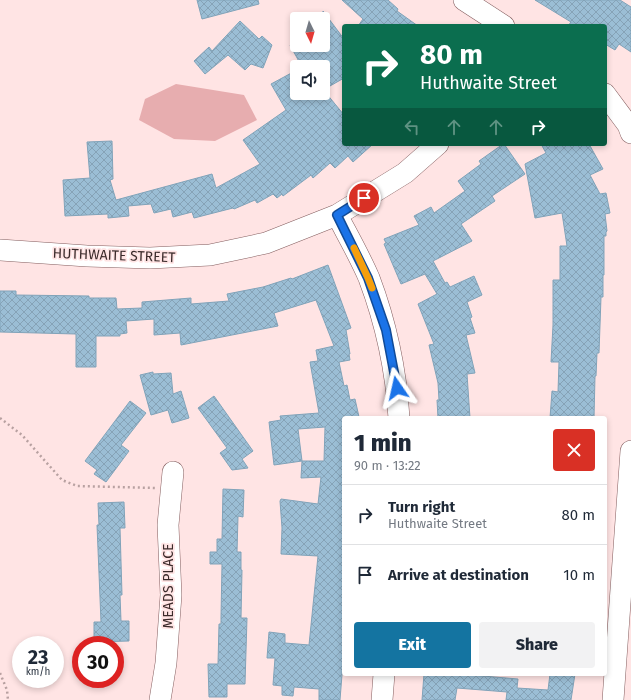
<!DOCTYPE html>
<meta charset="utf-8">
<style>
:root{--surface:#fff;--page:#f2f2f3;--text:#1f2937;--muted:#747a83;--line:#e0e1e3;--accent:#1474a1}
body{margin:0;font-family:"Fira Sans",sans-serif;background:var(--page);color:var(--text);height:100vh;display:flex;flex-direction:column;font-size:15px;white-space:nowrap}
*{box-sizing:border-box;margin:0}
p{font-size:13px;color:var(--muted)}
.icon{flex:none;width:22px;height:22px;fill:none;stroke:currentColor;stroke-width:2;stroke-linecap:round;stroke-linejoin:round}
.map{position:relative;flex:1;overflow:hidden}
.panel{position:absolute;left:342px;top:416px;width:265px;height:260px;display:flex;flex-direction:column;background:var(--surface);border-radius:4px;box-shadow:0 2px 6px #0003}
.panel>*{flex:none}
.guide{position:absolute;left:342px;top:24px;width:265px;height:122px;border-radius:4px;box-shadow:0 2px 6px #0003;background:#0b6e4f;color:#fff;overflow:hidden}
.needle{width:26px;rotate:175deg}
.fabs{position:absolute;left:290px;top:12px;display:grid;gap:8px}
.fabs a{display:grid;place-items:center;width:40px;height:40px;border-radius:4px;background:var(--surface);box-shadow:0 2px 6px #0003;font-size:20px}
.speed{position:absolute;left:12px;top:636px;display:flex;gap:8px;font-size:20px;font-weight:700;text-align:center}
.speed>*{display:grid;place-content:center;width:52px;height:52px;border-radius:50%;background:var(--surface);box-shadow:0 2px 6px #0003;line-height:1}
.speed small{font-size:10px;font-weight:400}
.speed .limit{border:6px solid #d22;background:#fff;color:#111}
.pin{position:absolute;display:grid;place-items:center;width:34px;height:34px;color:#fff;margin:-17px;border:2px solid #fff;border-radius:50%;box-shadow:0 1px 4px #0007}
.me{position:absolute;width:44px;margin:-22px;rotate:349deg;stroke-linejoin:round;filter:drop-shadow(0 0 3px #0008)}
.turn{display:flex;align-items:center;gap:14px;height:84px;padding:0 12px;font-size:18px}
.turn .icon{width:52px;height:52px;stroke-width:2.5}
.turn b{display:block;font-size:28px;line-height:34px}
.lanes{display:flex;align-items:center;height:38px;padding:0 12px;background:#0003;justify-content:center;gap:20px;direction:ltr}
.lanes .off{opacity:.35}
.round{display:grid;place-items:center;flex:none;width:42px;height:42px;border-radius:4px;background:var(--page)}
.summary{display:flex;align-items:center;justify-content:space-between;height:68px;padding:0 12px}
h1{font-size:24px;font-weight:800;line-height:30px}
.cta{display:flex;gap:8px;margin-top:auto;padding:8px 12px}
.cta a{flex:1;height:46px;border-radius:4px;background:var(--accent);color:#fff;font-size:16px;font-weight:800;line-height:46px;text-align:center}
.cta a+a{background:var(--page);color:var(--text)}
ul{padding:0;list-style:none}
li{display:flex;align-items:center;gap:12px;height:60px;padding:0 12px;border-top:1px solid var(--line)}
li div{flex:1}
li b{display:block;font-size:15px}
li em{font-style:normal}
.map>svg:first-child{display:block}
.green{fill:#e7adaf}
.building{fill:url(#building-cross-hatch);stroke:#81a3b9;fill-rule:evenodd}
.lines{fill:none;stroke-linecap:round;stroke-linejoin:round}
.minor-casing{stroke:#845e5f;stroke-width:22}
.path{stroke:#b8a1a1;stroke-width:2.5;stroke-dasharray:2 3;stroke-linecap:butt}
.minor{stroke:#fff;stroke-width:21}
.route-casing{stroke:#114b97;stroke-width:10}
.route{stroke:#1a73e8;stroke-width:7}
.slow{stroke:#f59e0b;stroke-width:7}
.labels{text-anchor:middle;stroke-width:3.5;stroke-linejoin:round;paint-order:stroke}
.street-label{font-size:14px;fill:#3b2b2b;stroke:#ffe4e4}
</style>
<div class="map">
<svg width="631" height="700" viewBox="0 0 631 700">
<defs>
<pattern id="building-cross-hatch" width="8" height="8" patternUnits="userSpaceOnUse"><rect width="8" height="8" fill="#9bbed5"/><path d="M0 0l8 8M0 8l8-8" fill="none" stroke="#86a3b7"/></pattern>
</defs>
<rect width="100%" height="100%" fill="#ffe4e4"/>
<path class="green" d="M176 84 244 95 257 120 215 141 174 139 139 120 145 99Z"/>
<path class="building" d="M197 0H258L259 4 202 19Z
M342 0H388L398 9 397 11 418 26H358L363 19Z
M535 0H620L631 7V52L619 44 615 50 605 44V26H568L571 22Z
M323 11 344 39V78L323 90V67H302L290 45H323Z
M240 21 259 39 262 36 272 45 263 68 251 64 245 70 228 55 205 74 194 61 209 47 212 51Z
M297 70V93H326L344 115V144H373L353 162 348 156 335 168 330 163 313 178 311 175 283 196 282 194 277 198 273 194 257 203 255 200 234 209 233 208 194 218 192 212 173 217 171 209 154 213 151 204 128 206 129 216 108 218V214L65 216 63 180 90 178 87 142 112 141 113 179 110 180 116 200 212 174 216 188 260 164 243 140 286 110 271 84Z
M503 144H504L525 174 492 196 495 201 461 224 472 241 433 261 445 283 447 282 450 287 474 276 482 295 467 302 472 317 470 318 475 333 466 335 475 373 467 374 470 418H438L437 400H439L438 383 429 345 434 344 418 304 437 294 425 274 401 284 384 244 386 243 384 239 419 225 414 216 431 207 434 213 465 191 458 181 481 164 479 161Z
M541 144H589L603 169 590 175 600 194 606 193 610 213 605 214 607 231 606 232V236H604V275H603V297H601L599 353H597L596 376H595L594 418H550L552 391 558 392 559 362H551L553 325V280H560V246H567L562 213 535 218 525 164 546 153Z
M328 265 351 328 346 330 350 354H349L350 360 339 362 344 386 347 385 350 400 355 399 359 417 344 418V662H343L340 700H319V689L294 687 293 696 282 695V686L273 685 275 658H267L269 632 285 634V643L309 645 318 556 281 554 282 528 280 501 281 499 318 504 321 477 301 478 302 461 274 465 269 422 281 420 280 416 319 413 310 362 318 361 316 350 334 346 316 300 274 313 278 326 181 345 180 333 154 335V319L126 321 127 333 120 334V336H96V367H76V334L0 332V291H16V295L89 296V298H116L117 309 142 308V302L191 298V304L229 301 227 294 263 287 291 278 292 279ZM325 427 324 461H302L298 429Z
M153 372V374L171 373 173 394 181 391 189 418 172 423 168 410 151 415 140 375Z
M214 396 253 451 242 459 248 468 232 470 220 453 227 448 198 408Z
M130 401 146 413 121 445 129 451 106 482 94 474 97 470 85 461Z
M223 489 244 490 243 517 238 516 237 552H241V570H242L241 618H247L245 684H227V697H209L208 664H218L219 624H221V617L222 564H210V552H217V539H222Z
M124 502 125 528H120L122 595H120L121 621H129V641L94 642V622H101L97 525H99L98 503Z
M424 674H459L518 679 517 688 548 690 550 674H575L571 700H506L507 692 457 688 455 700H422Z"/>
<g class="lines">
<defs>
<path id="minor" d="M464 0 504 26
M605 94 628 125 631 133
M337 215C348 236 360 257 369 278 386 323 396 370 399 418
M0 250 87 256 150 258 210 255 266 243 337 215 405 173 438 144
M160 700 166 663 171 595 168 525 173 472
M382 700 384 674
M613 700 631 451"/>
</defs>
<use href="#minor" class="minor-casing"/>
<path class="path" d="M0 418 22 435 62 480 77 486 155 488
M0 673 7 690 8 700"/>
<use href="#minor" class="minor"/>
</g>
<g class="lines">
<defs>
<path id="route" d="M364 198 337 215 368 278 386 330 397 388"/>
</defs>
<use href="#route" class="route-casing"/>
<use href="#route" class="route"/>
<path class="slow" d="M354 248 368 278 372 288"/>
</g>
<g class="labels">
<g class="street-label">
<text transform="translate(114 255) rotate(2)" y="5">HUTHWAITE STREET</text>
<text transform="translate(168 586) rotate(-90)" y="5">MEADS PLACE</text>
</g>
</g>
</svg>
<div class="fabs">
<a><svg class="needle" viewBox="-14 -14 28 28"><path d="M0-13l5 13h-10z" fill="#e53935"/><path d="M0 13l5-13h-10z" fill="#747a83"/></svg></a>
<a><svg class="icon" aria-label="sound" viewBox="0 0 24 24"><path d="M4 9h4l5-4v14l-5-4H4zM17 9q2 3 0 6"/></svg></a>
</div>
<div class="speed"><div>23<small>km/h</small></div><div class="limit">30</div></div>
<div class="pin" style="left:364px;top:198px;background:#d93025"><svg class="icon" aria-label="arrive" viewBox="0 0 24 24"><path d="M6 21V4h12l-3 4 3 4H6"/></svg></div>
<svg class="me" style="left:397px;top:388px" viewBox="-20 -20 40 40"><path d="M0-17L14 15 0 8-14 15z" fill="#1a73e8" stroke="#fff" stroke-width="4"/></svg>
<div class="guide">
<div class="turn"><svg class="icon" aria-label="right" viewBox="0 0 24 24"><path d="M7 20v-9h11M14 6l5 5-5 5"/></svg><div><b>80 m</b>Huthwaite Street</div></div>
<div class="lanes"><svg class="icon off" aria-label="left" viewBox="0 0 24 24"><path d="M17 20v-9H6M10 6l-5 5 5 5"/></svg><svg class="icon off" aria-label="ahead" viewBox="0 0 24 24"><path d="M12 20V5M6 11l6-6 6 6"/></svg><svg class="icon off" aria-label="ahead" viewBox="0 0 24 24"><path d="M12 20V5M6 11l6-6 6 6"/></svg><svg class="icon" aria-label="right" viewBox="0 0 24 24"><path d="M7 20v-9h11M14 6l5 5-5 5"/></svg></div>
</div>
<section class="panel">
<div class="summary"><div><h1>1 min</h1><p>90 m · 13:22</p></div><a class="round" style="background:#d93025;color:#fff"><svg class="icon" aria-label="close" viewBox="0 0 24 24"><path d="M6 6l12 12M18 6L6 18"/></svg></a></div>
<ul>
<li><svg class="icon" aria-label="right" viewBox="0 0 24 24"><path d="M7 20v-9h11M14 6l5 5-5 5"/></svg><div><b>Turn right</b><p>Huthwaite Street</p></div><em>80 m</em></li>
<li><svg class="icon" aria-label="arrive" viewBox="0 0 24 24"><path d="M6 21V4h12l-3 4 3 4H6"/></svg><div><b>Arrive at destination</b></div><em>10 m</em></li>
</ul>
<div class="cta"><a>Exit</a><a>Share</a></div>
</section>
</div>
